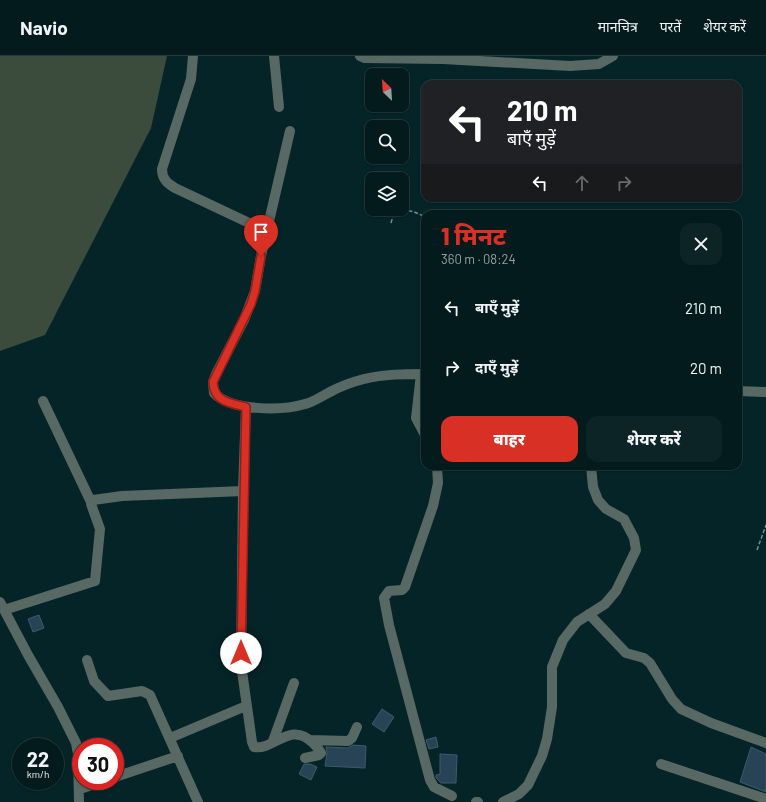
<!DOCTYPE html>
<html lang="hi">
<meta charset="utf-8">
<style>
:root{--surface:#041b1e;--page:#0d2427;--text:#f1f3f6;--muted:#97a1a4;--line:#25393c;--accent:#d93025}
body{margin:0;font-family:Barlow,"Noto Sans Devanagari",sans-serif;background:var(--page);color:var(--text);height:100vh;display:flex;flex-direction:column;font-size:15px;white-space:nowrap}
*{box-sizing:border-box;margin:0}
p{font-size:13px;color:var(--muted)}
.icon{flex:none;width:22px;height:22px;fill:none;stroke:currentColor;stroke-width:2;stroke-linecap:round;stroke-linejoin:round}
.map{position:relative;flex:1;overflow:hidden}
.drawer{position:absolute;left:421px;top:154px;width:321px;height:260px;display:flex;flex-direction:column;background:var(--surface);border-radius:12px;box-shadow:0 1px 3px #0004,0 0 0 1px var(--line)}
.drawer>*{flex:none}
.banner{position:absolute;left:421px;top:24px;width:321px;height:122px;border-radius:12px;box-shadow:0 1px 3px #0004,0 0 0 1px var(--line);background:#202124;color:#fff;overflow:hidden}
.needle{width:26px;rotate:335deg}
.controls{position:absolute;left:365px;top:12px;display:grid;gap:8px}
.controls a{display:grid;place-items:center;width:44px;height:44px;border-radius:8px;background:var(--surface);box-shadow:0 1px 3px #0004,0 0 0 1px var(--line);font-size:20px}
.speed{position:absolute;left:12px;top:682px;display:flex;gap:8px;font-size:20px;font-weight:700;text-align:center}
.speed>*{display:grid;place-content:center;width:52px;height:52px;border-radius:50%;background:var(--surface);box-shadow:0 1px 3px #0004,0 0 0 1px var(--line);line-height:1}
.speed small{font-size:10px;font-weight:400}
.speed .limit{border:6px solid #d22;background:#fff;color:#111}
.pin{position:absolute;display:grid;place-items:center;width:34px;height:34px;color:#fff;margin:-41px -17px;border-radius:50% 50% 50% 0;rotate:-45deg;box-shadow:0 0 4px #0007}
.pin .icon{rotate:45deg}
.me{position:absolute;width:44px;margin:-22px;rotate:0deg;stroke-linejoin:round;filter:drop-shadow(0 0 3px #0008)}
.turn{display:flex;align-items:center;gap:14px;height:84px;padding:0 20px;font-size:18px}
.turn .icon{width:52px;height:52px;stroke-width:2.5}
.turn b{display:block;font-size:28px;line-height:34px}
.lanes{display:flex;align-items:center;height:38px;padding:0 20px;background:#0003;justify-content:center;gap:20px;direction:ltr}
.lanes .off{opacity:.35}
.round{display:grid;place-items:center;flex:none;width:42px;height:42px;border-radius:12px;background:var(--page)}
.headline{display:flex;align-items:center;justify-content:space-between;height:68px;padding:0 20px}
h1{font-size:24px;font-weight:800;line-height:30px;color:var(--accent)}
.button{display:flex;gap:8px;margin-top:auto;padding:8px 20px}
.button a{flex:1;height:46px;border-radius:12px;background:var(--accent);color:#fff;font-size:16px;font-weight:800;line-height:46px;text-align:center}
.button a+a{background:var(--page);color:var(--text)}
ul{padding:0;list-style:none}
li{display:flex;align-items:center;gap:12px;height:60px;padding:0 20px}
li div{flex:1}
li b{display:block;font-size:15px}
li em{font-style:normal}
header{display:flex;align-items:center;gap:24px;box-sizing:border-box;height:56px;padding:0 20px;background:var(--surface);border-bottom:1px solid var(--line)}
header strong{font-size:19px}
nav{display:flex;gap:22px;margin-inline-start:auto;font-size:14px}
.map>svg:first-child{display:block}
.green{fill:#3b4c3c}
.building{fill:#294356;stroke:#3e596d}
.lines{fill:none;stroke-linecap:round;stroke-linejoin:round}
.path{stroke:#728c90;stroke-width:1.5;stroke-dasharray:4 2;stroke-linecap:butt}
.minor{stroke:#586964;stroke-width:10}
.route-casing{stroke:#8d1f18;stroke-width:10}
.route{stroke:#d93025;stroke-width:7}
</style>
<header>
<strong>Navio</strong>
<nav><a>मानचित्र</a><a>परतें</a><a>शेयर करें</a></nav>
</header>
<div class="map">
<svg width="766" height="746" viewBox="0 0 766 746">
<rect width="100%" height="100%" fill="#052428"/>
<path class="green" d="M0 0H167L151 72 45 279 0 295Z"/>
<path class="building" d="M39 559 44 572 33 576 28 563Z
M382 653 394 661 384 676 372 668Z
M436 681 438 691 429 693 426 684Z
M353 689 366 690 365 712 325 710 327 697 326 691 348 692Z
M751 691 766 698V736L740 726Z
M440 698 457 699 456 727H441L436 722V719L440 718Z
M304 708H310L317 711 311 724 299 718Z"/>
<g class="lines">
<path class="path" d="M391 167 393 160C404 151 414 155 425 161
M757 494 766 469"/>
<path class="minor" d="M193 0 191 23 162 113C162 123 167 127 175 132L266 175
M274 0 279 51
M360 0 365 2 443 3 570 10 599 8 613 0
M290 75 261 200 255 235 244 264 216 318 213 326 214 337C231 355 282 355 305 348 314 346 322 340 330 336 341 330 352 326 364 323 384 318 405 318 425 318
M421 318 416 362 425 379
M738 335 766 336
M43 345 91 446
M246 351 243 435 241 608 252 686 254 691C274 695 290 664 313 687 316 690 319 693 321 697L319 699 305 702
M437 410 438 427 433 450 405 531 402 534 389 535 384 542 389 569 430 724 434 731 452 740
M0 546 28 599 58 651 76 687 78 698 79 746
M4 554 95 525 100 473 91 448 93 444 122 440 243 435
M589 558 626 597 644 602 650 607 672 643 681 653 711 667 766 687
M87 604 94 625 108 640 142 635 150 639 198 746
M170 682 246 650
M310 684 348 685 352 682 357 671
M273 685 294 627
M661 708 766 743
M115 721 178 700
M80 733 104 725
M476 746H478
M503 746 519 738 528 729 542 700 547 683 552 651V611L563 584 577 566 605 548 616 535 636 494 634 482 624 463 606 453 598 444 593 431 591 410"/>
</g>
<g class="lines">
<defs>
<path id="route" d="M241 597 246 351C230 347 214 346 213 326L251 248 255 235 261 200"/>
</defs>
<use href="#route" class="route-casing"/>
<use href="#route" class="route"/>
</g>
</svg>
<div class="controls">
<a><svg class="needle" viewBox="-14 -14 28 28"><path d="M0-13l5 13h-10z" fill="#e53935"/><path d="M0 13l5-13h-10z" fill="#97a1a4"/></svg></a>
<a><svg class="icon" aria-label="search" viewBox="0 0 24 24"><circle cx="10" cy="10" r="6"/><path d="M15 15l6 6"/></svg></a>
<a><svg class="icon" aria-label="layers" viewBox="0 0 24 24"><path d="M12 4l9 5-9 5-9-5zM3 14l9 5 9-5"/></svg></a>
</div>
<div class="speed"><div>22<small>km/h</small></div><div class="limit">30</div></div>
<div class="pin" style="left:261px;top:200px;background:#d93025"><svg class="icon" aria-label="arrive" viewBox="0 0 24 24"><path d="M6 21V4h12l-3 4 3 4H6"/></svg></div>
<svg class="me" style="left:241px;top:597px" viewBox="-20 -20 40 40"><circle r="19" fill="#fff"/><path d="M0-13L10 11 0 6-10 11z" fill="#d93025"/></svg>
<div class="banner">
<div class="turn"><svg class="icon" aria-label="left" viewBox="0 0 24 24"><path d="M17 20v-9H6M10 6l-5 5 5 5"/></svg><div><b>210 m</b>बाएँ मुड़ें</div></div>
<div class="lanes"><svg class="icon" aria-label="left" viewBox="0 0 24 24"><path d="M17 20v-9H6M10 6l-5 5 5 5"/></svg><svg class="icon off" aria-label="ahead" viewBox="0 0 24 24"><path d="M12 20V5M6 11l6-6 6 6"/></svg><svg class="icon off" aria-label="right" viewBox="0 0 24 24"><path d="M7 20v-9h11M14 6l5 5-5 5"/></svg></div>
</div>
<section class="drawer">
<div class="headline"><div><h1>1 मिनट</h1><p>360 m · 08:24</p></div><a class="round"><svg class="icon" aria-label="close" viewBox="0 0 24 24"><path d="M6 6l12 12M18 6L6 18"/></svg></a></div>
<ul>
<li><svg class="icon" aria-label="left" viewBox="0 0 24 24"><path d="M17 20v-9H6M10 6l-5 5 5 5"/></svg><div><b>बाएँ मुड़ें</b></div><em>210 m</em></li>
<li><svg class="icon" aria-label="right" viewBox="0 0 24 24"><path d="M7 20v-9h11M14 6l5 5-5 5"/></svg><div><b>दाएँ मुड़ें</b></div><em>20 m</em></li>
</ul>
<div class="button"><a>बाहर</a><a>शेयर करें</a></div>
</section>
</div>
